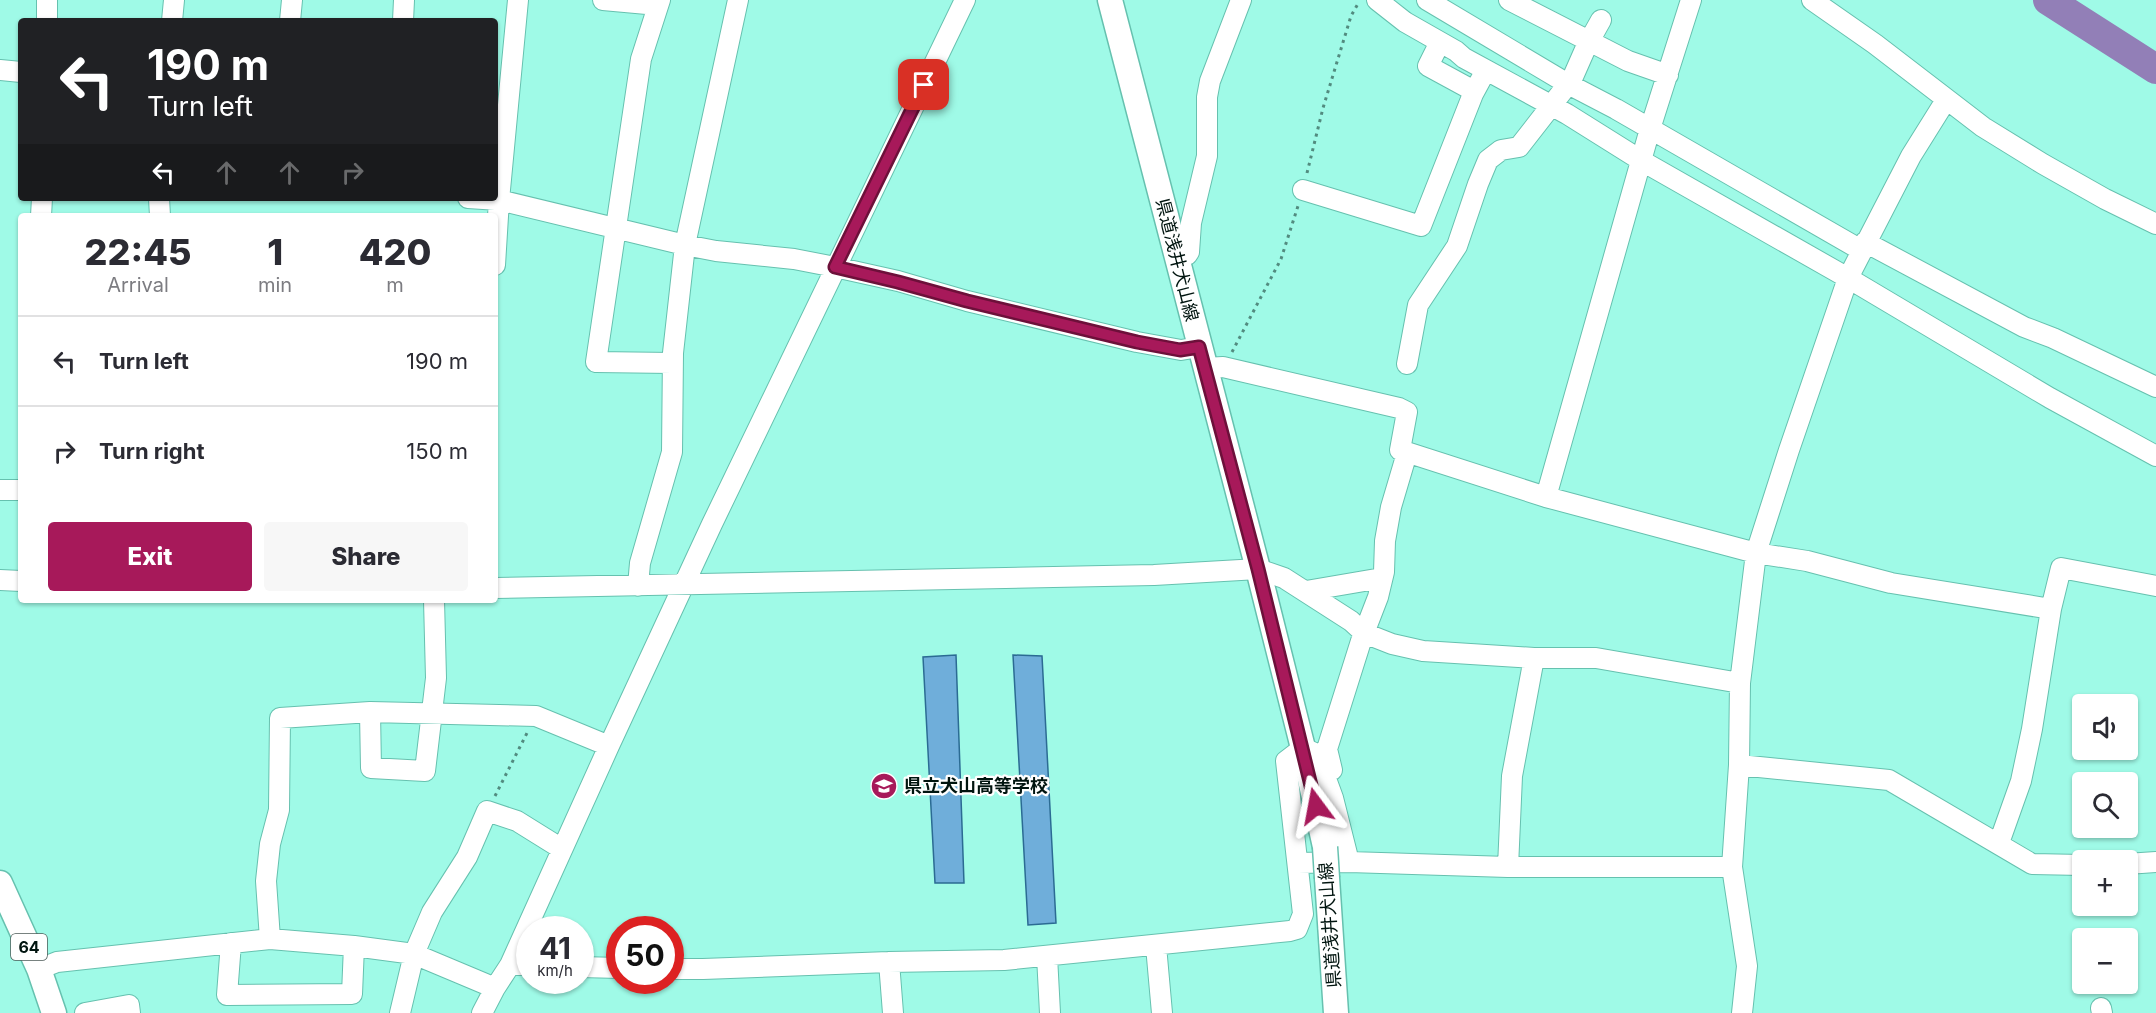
<!DOCTYPE html>
<meta charset="utf-8">
<style>
:root{--surface:#fff;--page:#f7f7f7;--text:#2b2b33;--muted:#7c7c81;--line:#e1e1e2;--accent:#a7195a}
body{margin:0;font-family:Inter,"Noto Sans JP",sans-serif;background:var(--page);color:var(--text);height:100vh;display:flex;flex-direction:column;font-size:22px;white-space:nowrap}
*{box-sizing:border-box;margin:0}
p{font-size:20px;color:var(--muted)}
.icon{flex:none;width:33px;height:33px;fill:none;stroke:currentColor;stroke-width:2;stroke-linecap:round;stroke-linejoin:round}
.map{position:relative;flex:1;overflow:hidden}
.panel{position:absolute;left:18px;top:213px;width:480px;height:390px;display:flex;flex-direction:column;background:var(--surface);border-radius:6px;box-shadow:0 2px 4px #0004}
.panel>*{flex:none}
.top-card{position:absolute;left:18px;top:18px;width:480px;height:183px;border-radius:6px;box-shadow:0 2px 4px #0004;background:#202124;color:#fff;overflow:hidden}
.tools{position:absolute;left:2072px;top:694px;display:grid;gap:12px}
.tools a{display:grid;place-items:center;width:66px;height:66px;border-radius:6px;background:var(--surface);box-shadow:0 2px 4px #0004;font-size:30px}
.speed{position:absolute;left:516px;top:916px;display:flex;gap:12px;font-size:30px;font-weight:700;text-align:center}
.speed>*{display:grid;place-content:center;width:78px;height:78px;border-radius:50%;background:var(--surface);box-shadow:0 2px 4px #0004;line-height:1}
.speed small{font-size:15px;font-weight:400}
.speed .limit{border:9px solid #d22;background:#fff;color:#111}
.pin{position:absolute;display:grid;place-items:center;width:51px;height:51px;color:#fff;margin:-26px;border-radius:12px;box-shadow:0 3px 9px #0006}
.me{position:absolute;width:66px;margin:-33px;rotate:347deg;stroke-linejoin:round;filter:drop-shadow(0 0 4px #0008)}
.turn{display:flex;align-items:center;gap:21px;height:126px;padding:0 30px;font-size:27px}
.turn .icon{width:78px;height:78px;stroke-width:2.5}
.turn b{display:block;font-size:42px;line-height:51px}
.lanes{display:flex;align-items:center;height:57px;padding:0 30px;background:#0003;justify-content:center;gap:30px;direction:ltr}
.lanes .off{opacity:.35}
.eta{display:flex;justify-content:space-evenly;align-items:center;height:102px;text-align:center}
.eta b{font-size:36px;font-weight:800;line-height:42px}
.action{display:flex;gap:12px;margin-top:auto;padding:12px 30px}
.action a{flex:1;height:69px;border-radius:6px;background:var(--accent);color:#fff;font-size:24px;font-weight:800;line-height:69px;text-align:center}
.action a+a{background:var(--page);color:var(--text)}
ul{padding:0;list-style:none}
li{display:flex;align-items:center;gap:18px;height:90px;padding:0 30px;border-top:2px solid var(--line)}
li div{flex:1}
li b{display:block;font-size:22px}
li em{font-style:normal}
.map>svg:first-child{display:block}
.lines{fill:none;stroke-linecap:round;stroke-linejoin:round}
.river{stroke:#927fb7;stroke-width:30}
.building{fill:#6faeda;stroke:#2b6b93;stroke-width:1.5}
.minor-casing{stroke:#66c1af;stroke-width:22}
.major-casing{stroke:#66c1af;stroke-width:27}
.path{stroke:#528b7f;stroke-width:3;stroke-dasharray:3 4.5;stroke-linecap:butt}
.minor{stroke:#fff;stroke-width:20}
.major{stroke:#fff;stroke-width:24}
.major-bridge-casing{stroke:#66c1af;stroke-width:27;stroke-linecap:butt}
.major-bridge{stroke:#fff;stroke-width:24}
.route-casing{stroke:#6d103a;stroke-width:15}
.route{stroke:#a7195a;stroke-width:10}
.labels{text-anchor:middle;stroke-width:4.5;stroke-linejoin:round;paint-order:stroke}
.shield{fill:#fff;stroke:#4c5a57;stroke-width:1.5}
.shield-label{font-size:16px;font-weight:bold;fill:#00140f}
.street-label{font-size:18px;fill:#00140f;stroke:#fff}
.poi-label{font-size:18px;font-weight:bold;fill:#00140f;stroke:#fff;text-anchor:start}
</style>
<div class="map">
<svg width="2156" height="1013" viewBox="0 0 2156 1013">
<rect width="100%" height="100%" fill="#9ffae7"/>
<g class="lines">
<path class="river" d="M2048 0 2156 69"/>
</g>
<path class="building" d="M956 655 964 883H935L923 657Z
M1013 655 1042 656 1056 923 1028 925Z"/>
<g class="lines">
<defs>
<path id="minor" d="M603 0 658 5
M660 0 641 59 596 362 672 363
M1377 0 1405 22 1456 51 1464 58 1567 114 1642 161 1848 278 2050 398 2156 456
M1427 0 1568 84 1616 109 1861 250
M1509 0 1628 61 1668 75
M1812 0 1875 44 1983 127 2043 164 2105 199 2156 224
M47 21V0
M172 21 174 0
M290 21 292 0
M403 21 404 0
M1440 42 1428 66 1474 91
M0 70 21 72
M1303 190 1421 226 1473 94 1486 70
M159 198 160 216
M468 198 499 200 685 245 716 251 794 259 835 267 898 281 967 301 1137 342 1181 350 1199 347
M41 216 42 198
M1865 242 2024 327 2053 338 2156 387
M1176 257 1187 255 1189 252 1191 223 1207 156V97L1210 81 1241 0
M495 265 499 200 518 0
M1407 364 1418 305 1457 246 1478 184 1488 160 1501 150 1519 147 1572 79 1587 45 1601 20
M1205 368 1223 367 1399 408 1407 412 1400 450 1546 497 1756 553 1807 561 1891 583 2051 609 2061 568 2156 586
M0 490H21
M1546 497 1650 129 1691 0
M0 580 21 581
M638 586 640 563 672 452 673 353 685 245 738 0
M495 588 1154 575 1258 569 1284 578 1351 621 1364 633 1392 644 1423 651 1534 658H1596L1740 683
M1306 591 1382 578
M434 600 436 678 425 771 371 768 370 712 536 716 609 746
M1739 765 1889 780 2032 864 2082 865
M1332 770 1327 749 1361 641 1378 597 1384 572 1385 541 1391 507 1407 453
M1999 843 2021 781 2032 729 2051 609
M1298 863 1349 862 1508 867H1732
M2127 864 2156 862
M1508 867 1512 776 1534 658
M270 939 266 881 270 844 279 810 280 718 370 712
M231 943 227 995 352 994 354 946
M1156 946 1162 1013
M1047 956 1050 1013
M889 962 893 1013
M510 965H530
M580 967 620 968
M39 969 57 962 270 939 354 946 414 954 495 988
M670 969H703L889 962 1004 960 1290 931 1297 929 1303 914 1286 761 1303 748 1317 754 1333 798 1349 862
M2101 1008 2102 1013
M85 1013 129 1005 130 1013
M400 1013 414 954 432 912 467 857 487 811 517 821 562 849
M482 1013 495 988 510 965 609 746 712 524 965 0
M1742 1013 1747 966 1732 867 1739 765 1740 683 1756 553 1789 450 1848 278 1911 156 1946 100"/>
<path id="major" d="M1110 0 1258 569 1303 748 1325 847
M1327 878 1336 1013
M0 883 39 969 54 1013"/>
</defs>
<use href="#minor" class="minor-casing"/>
<use href="#major" class="major-casing"/>
<path class="path" d="M1307 173 1323 108 1351 16 1359 2
M1232 352 1281 259 1298 206
M495 796 527 733"/>
<use href="#minor" class="minor"/>
<use href="#major" class="major"/>
<defs>
<path id="major-bridge" d="M1325 847 1327 878"/>
</defs>
<use href="#major-bridge" class="major-bridge-casing"/>
<use href="#major-bridge" class="major-bridge"/>
</g>
<g class="lines">
<defs>
<path id="route" d="M924 85 835 267 898 282 967 301 1137 342 1180 350 1199 347 1258 569 1316 806"/>
</defs>
<use href="#route" class="route-casing"/>
<use href="#route" class="route"/>
</g>
<defs>
<symbol id="school-disc" viewBox="-11 -11 22 22"><circle r="9.5" fill="#a7195a" stroke="#fff"/><path d="M0-5L7-2L0 1L-7-2ZM-4 1L0 2.5L4 1V4Q0 6-4 4Z" fill="#fff"/></symbol>
</defs>
<g fill-rule="evenodd">
<use href="#school-disc" x="869" y="771" width="30" height="30"/>
</g>
<g class="labels">
<rect class="shield" x="11" y="934" width="36" height="26" rx="4.5"/>
<g class="shield-label">
<text x="29" y="953">64</text>
</g>
<g class="street-label">
<text transform="translate(1177 260) rotate(76)" y="6">県道浅井犬山線</text>
<text transform="translate(1330 925) rotate(-94)" y="6">県道浅井犬山線</text>
</g>
<g class="poi-label">
<text x="904" y="792">県立犬山高等学校</text>
</g>
</g>
</svg>
<div class="tools">
<a><svg class="icon" aria-label="sound" viewBox="0 0 24 24"><path d="M4 9h4l5-4v14l-5-4H4zM17 9q2 3 0 6"/></svg></a>
<a><svg class="icon" aria-label="search" viewBox="0 0 24 24"><circle cx="10" cy="10" r="6"/><path d="M15 15l6 6"/></svg></a>
<a>+</a>
<a>−</a>
</div>
<div class="speed"><div>41<small>km/h</small></div><div class="limit">50</div></div>
<div class="pin" style="left:924px;top:85px;background:#d93025"><svg class="icon" aria-label="arrive" viewBox="0 0 24 24"><path d="M6 21V4h12l-3 4 3 4H6"/></svg></div>
<svg class="me" style="left:1316px;top:806px" viewBox="-20 -20 40 40"><path d="M0-17L14 15 0 8-14 15z" fill="#a7195a" stroke="#fff" stroke-width="4"/></svg>
<div class="top-card">
<div class="turn"><svg class="icon" aria-label="left" viewBox="0 0 24 24"><path d="M17 20v-9H6M10 6l-5 5 5 5"/></svg><div><b>190 m</b>Turn left</div></div>
<div class="lanes"><svg class="icon" aria-label="left" viewBox="0 0 24 24"><path d="M17 20v-9H6M10 6l-5 5 5 5"/></svg><svg class="icon off" aria-label="ahead" viewBox="0 0 24 24"><path d="M12 20V5M6 11l6-6 6 6"/></svg><svg class="icon off" aria-label="ahead" viewBox="0 0 24 24"><path d="M12 20V5M6 11l6-6 6 6"/></svg><svg class="icon off" aria-label="right" viewBox="0 0 24 24"><path d="M7 20v-9h11M14 6l5 5-5 5"/></svg></div>
</div>
<section class="panel">
<div class="eta">
<div><b>22:45</b><p>Arrival</p></div>
<div><b>1</b><p>min</p></div>
<div><b>420</b><p>m</p></div>
</div>
<ul>
<li><svg class="icon" aria-label="left" viewBox="0 0 24 24"><path d="M17 20v-9H6M10 6l-5 5 5 5"/></svg><div><b>Turn left</b></div><em>190 m</em></li>
<li><svg class="icon" aria-label="right" viewBox="0 0 24 24"><path d="M7 20v-9h11M14 6l5 5-5 5"/></svg><div><b>Turn right</b></div><em>150 m</em></li>
</ul>
<div class="action"><a>Exit</a><a>Share</a></div>
</section>
</div>
